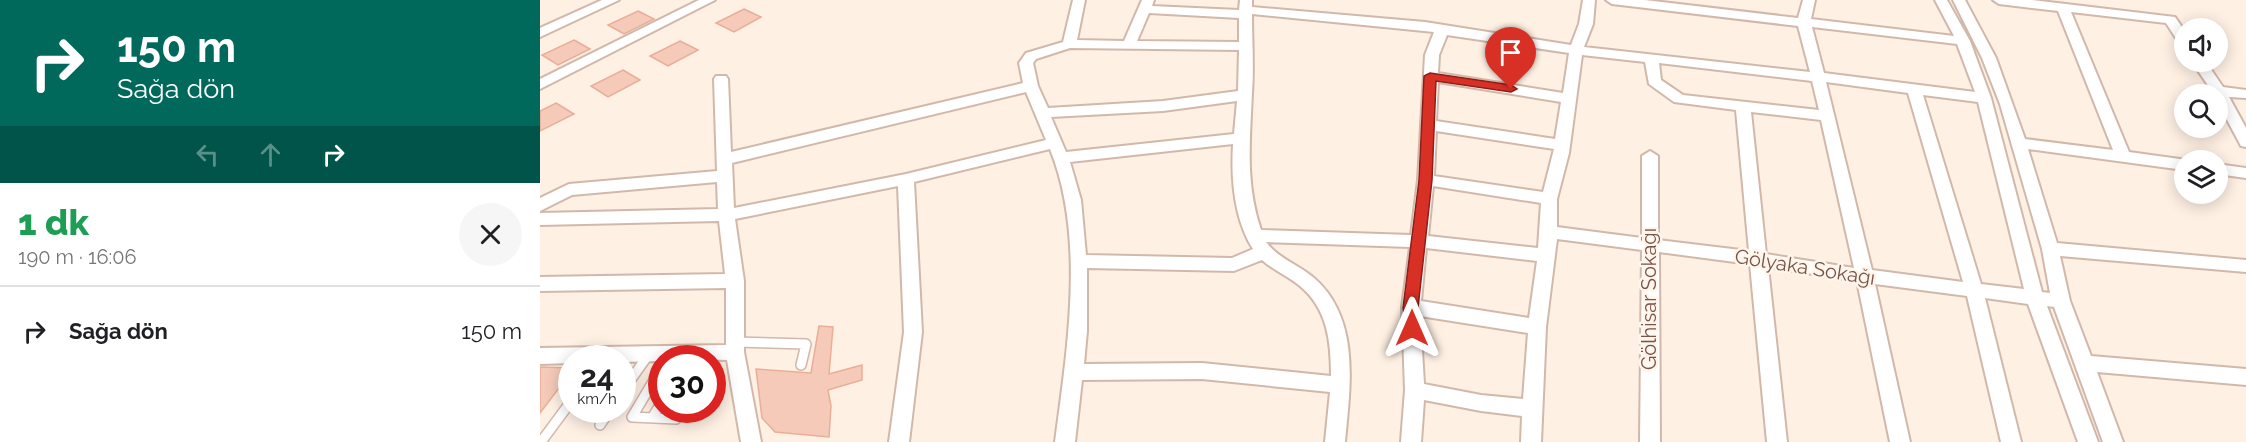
<!DOCTYPE html>
<html lang="tr">
<meta charset="utf-8">
<style>
:root{--surface:#fff;--page:#f6f6f6;--text:#202124;--muted:#757577;--line:#e0e0e0}
body{margin:0;font-family:Raleway,sans-serif;background:var(--page);color:var(--text);height:100vh;display:flex;flex-direction:column;font-size:22px;white-space:nowrap}
*{box-sizing:border-box;margin:0}
p{font-size:20px;color:var(--muted)}
.icon{flex:none;width:33px;height:33px;fill:none;stroke:currentColor;stroke-width:2;stroke-linecap:round;stroke-linejoin:round}
.map{position:relative;flex:1;overflow:hidden}
.drawer{display:flex;flex-direction:column;background:var(--surface);width:540px}
.drawer>*{flex:none}
.hud{background:#00695c;color:#fff;overflow:hidden}
.buttons{position:absolute;left:1634px;top:18px;display:grid;gap:12px}
.buttons a{display:grid;place-items:center;width:54px;height:54px;border-radius:50%;background:var(--surface);box-shadow:0 3px 15px #0003;font-size:30px}
.speed{position:absolute;left:18px;top:345px;display:flex;gap:12px;font-size:30px;font-weight:700;text-align:center}
.speed>*{display:grid;place-content:center;width:78px;height:78px;border-radius:50%;background:var(--surface);box-shadow:0 3px 15px #0003;line-height:1}
.speed small{font-size:15px;font-weight:400}
.speed .limit{border:9px solid #d22;background:#fff;color:#111}
.pin{position:absolute;display:grid;place-items:center;width:51px;height:51px;color:#fff;margin:-62px -26px;border-radius:50% 50% 50% 0;rotate:-45deg;box-shadow:0 0 6px #0007}
.pin .icon{rotate:45deg}
.me{position:absolute;width:66px;margin:-33px;rotate:0deg;stroke-linejoin:round;filter:drop-shadow(0 0 4px #0008)}
.turn{display:flex;align-items:center;gap:21px;height:126px;padding:0 18px;font-size:27px}
.turn .icon{width:78px;height:78px;stroke-width:2.5}
.turn b{display:block;font-size:42px;line-height:51px}
.lanes{display:flex;align-items:center;height:57px;padding:0 18px;background:#0003;justify-content:center;gap:30px;direction:ltr}
.lanes .off{opacity:.35}
.round{display:grid;place-items:center;flex:none;width:63px;height:63px;border-radius:32px;background:var(--page)}
.head{display:flex;align-items:center;justify-content:space-between;height:102px;padding:0 18px}
h1{font-size:36px;font-weight:800;line-height:45px;color:#1e9e55}
ul{padding:0;list-style:none}
li{display:flex;align-items:center;gap:18px;height:90px;padding:0 18px;border-top:2px solid var(--line)}
li div{flex:1}
li b{display:block;font-size:22px}
li em{font-style:normal}
main{display:flex;flex:1;min-height:0}
.map>svg:first-child{display:block}
.building{fill:#f6cab9;stroke:#eaad98;stroke-width:1.5}
.lines{fill:none;stroke-linecap:round;stroke-linejoin:round}
.lane-casing{stroke:#d2b8ab;stroke-width:12}
.street-casing{stroke:#d2b8ab;stroke-width:4}
.lane{stroke:#fff;stroke-width:9}
.street{fill:#fff;fill-rule:evenodd}
.route{fill:#d93025;stroke:#8d1f18;stroke-width:1.5}
.labels{text-anchor:middle;stroke-width:5;stroke-linejoin:round;paint-order:stroke}
.street-label{font-size:20px;fill:#785347;stroke:#fff5eb}
</style>
<main>
<section class="drawer">
<div class="hud">
<div class="turn"><svg class="icon" aria-label="right" viewBox="0 0 24 24"><path d="M7 20v-9h11M14 6l5 5-5 5"/></svg><div><b>150 m</b>Sağa dön</div></div>
<div class="lanes"><svg class="icon off" aria-label="left" viewBox="0 0 24 24"><path d="M17 20v-9H6M10 6l-5 5 5 5"/></svg><svg class="icon off" aria-label="ahead" viewBox="0 0 24 24"><path d="M12 20V5M6 11l6-6 6 6"/></svg><svg class="icon" aria-label="right" viewBox="0 0 24 24"><path d="M7 20v-9h11M14 6l5 5-5 5"/></svg></div>
</div>
<div class="head"><div><h1>1 dk</h1><p>190 m · 16:06</p></div><a class="round"><svg class="icon" aria-label="close" viewBox="0 0 24 24"><path d="M6 6l12 12M18 6L6 18"/></svg></a></div>
<ul>
<li><svg class="icon" aria-label="right" viewBox="0 0 24 24"><path d="M7 20v-9h11M14 6l5 5-5 5"/></svg><div><b>Sağa dön</b></div><em>150 m</em></li>
</ul>
</section>
<div class="map">
<svg width="1706" height="442" viewBox="0 0 1706 442">
<rect width="100%" height="100%" fill="#fef0e3"/>
<path class="building" d="M204 9 221 17 194 32 176 23Z
M98 11 114 19 84 34 68 25Z
M34 40 50 49 18 65 2 55Z
M140 41 158 50 128 66 110 56Z
M83 70 100 80 68 97 51 86Z
M16 103 34 114 0 131V111Z
M279 326 293 327 289 374 322 365V380L288 390 291 406 289 437 235 432 222 418 216 369 271 373Z
M0 367 32 368V371L0 413Z"/>
<g class="lines">
<defs>
<path id="lane" d="M195 342 266 344 261 365
M120 370 92 417 136 419 141 410
M82 392 109 354
M112 418 122 402
M60 425 70 410
M1 442 32 400"/>
<path id="street" d="M62 0H79L0 37V28Z
M159 0H175L0 89V79Z
M533 0H545L537 40 584 41 602 0H614L612 6 699 10 700 0H712V7L885 22 1031 45 1039 24 1043 0H1055L1053 24 1044 47 1270 72 1258 26 1072 4 1066 0H1105L1258 18 1263 0H1275L1271 19 1414 36 1395 0H1407L1430 41 1451 98 1502 292 1510 293 1502 249 1460 104 1442 58 1413 0H1425L1456 58 1485 139 1573 150 1518 11 1459 4 1453 0H1492L1635 17 1644 30V44L1639 43 1626 23 1531 12 1589 152 1647 160H1644V170L1488 149 1517 243 1706 260V272L1520 256 1530 301 1551 356 1706 369V385L1557 372 1583 442H1563L1514 307 1507 306 1558 442H1538L1488 304 1445 298 1481 442H1461L1427 296 1335 284 1370 442H1350L1317 281 1228 267 1247 442H1227L1210 264 1119 252 1120 442H1100L1102 250 1017 239 1006 327 1001 442H981L982 416 941 411 884 400 881 442H861L865 390 862 307 870 247 726 242C739 259 759 265 774 278 821 319 810 387 805 442H785L790 392 662 379 542 380 535 442H515C527 350 546 238 510 149L374 182 382 332 369 442H349L364 332 358 186 195 219 204 281V352L221 442H201L187 360 122 358V361L82 362V358H32V363L0 364V348L186 345V288L0 291V277L185 274 179 221 0 225V213L178 209 177 182 32 195 0 211V198L29 184 177 171 174 79 176 76H186L188 79 191 152 483 83 479 63 486 53 523 42ZM609 13 699 18V42L597 41ZM712 14 894 32 885 55 878 180 871 235 721 230C705 183 710 141 712 93 714 67 712 41 712 14ZM1272 27 1417 44 1435 92 1284 73ZM907 35 1029 53 1023 93 898 73 899 55ZM530 48 699 50 698 91 623 101 508 108 498 86 493 63 496 59ZM1042 55 1105 62 1109 84 1134 102 1196 110 1209 251 1118 240V156L1110 151 1102 156V238L1017 227V199L1029 153ZM1119 63 1272 81 1279 110 1143 95 1121 80ZM898 82 1021 102 1015 139 896 121ZM1286 82 1368 93 1423 282 1332 270ZM486 92 506 140 366 174 194 208 192 163ZM1383 95 1438 102 1484 289 1441 284ZM697 101 694 134 526 152 511 117 623 111ZM1211 112 1281 120 1314 268 1226 254ZM896 131 1014 149 1003 192 894 176ZM693 144C691 179 694 219 713 249L692 258 546 255 541 200 530 162ZM893 186 1001 203 998 248 888 236ZM886 248 997 261 989 318 881 301ZM722 260C733 270 748 276 760 286 788 309 791 343 791 376L662 363 544 364 547 331V268L694 271ZM880 316 988 333 983 399 941 395 884 384Z
M1652 62H1666L1683 87 1706 90V98L1689 97 1706 128V147L1701 146 1677 101V94H1674Z
M1677 164 1706 168V178L1677 174Z"/>
</defs>
<use href="#lane" class="lane-casing"/>
<use href="#street" class="street-casing"/>
<use href="#lane" class="lane"/>
<use href="#street" class="street"/>
</g>
<path class="route" d="M890 73 971 85 977 89 971 92 896 81 892 180 878 308 879 328 877 332H866L863 308 879 180 884 76Z"/>
<g class="labels">
<g class="street-label">
<text transform="translate(1265 267) rotate(9)" y="7">Gölyaka Sokağı</text>
<text transform="translate(1109 299) rotate(-90)" y="7">Gölhisar Sokağı</text>
</g>
</g>
</svg>
<div class="buttons">
<a><svg class="icon" aria-label="sound" viewBox="0 0 24 24"><path d="M4 9h4l5-4v14l-5-4H4zM17 9q2 3 0 6"/></svg></a>
<a><svg class="icon" aria-label="search" viewBox="0 0 24 24"><circle cx="10" cy="10" r="6"/><path d="M15 15l6 6"/></svg></a>
<a><svg class="icon" aria-label="layers" viewBox="0 0 24 24"><path d="M12 4l9 5-9 5-9-5zM3 14l9 5 9-5"/></svg></a>
</div>
<div class="speed"><div>24<small>km/h</small></div><div class="limit">30</div></div>
<div class="pin" style="left:971px;top:89px;background:#d93025"><svg class="icon" aria-label="arrive" viewBox="0 0 24 24"><path d="M6 21V4h12l-3 4 3 4H6"/></svg></div>
<svg class="me" style="left:872px;top:328px" viewBox="-20 -20 40 40"><path d="M0-17L14 15 0 8-14 15z" fill="#d93025" stroke="#fff" stroke-width="4"/></svg>
</div>
</main>
